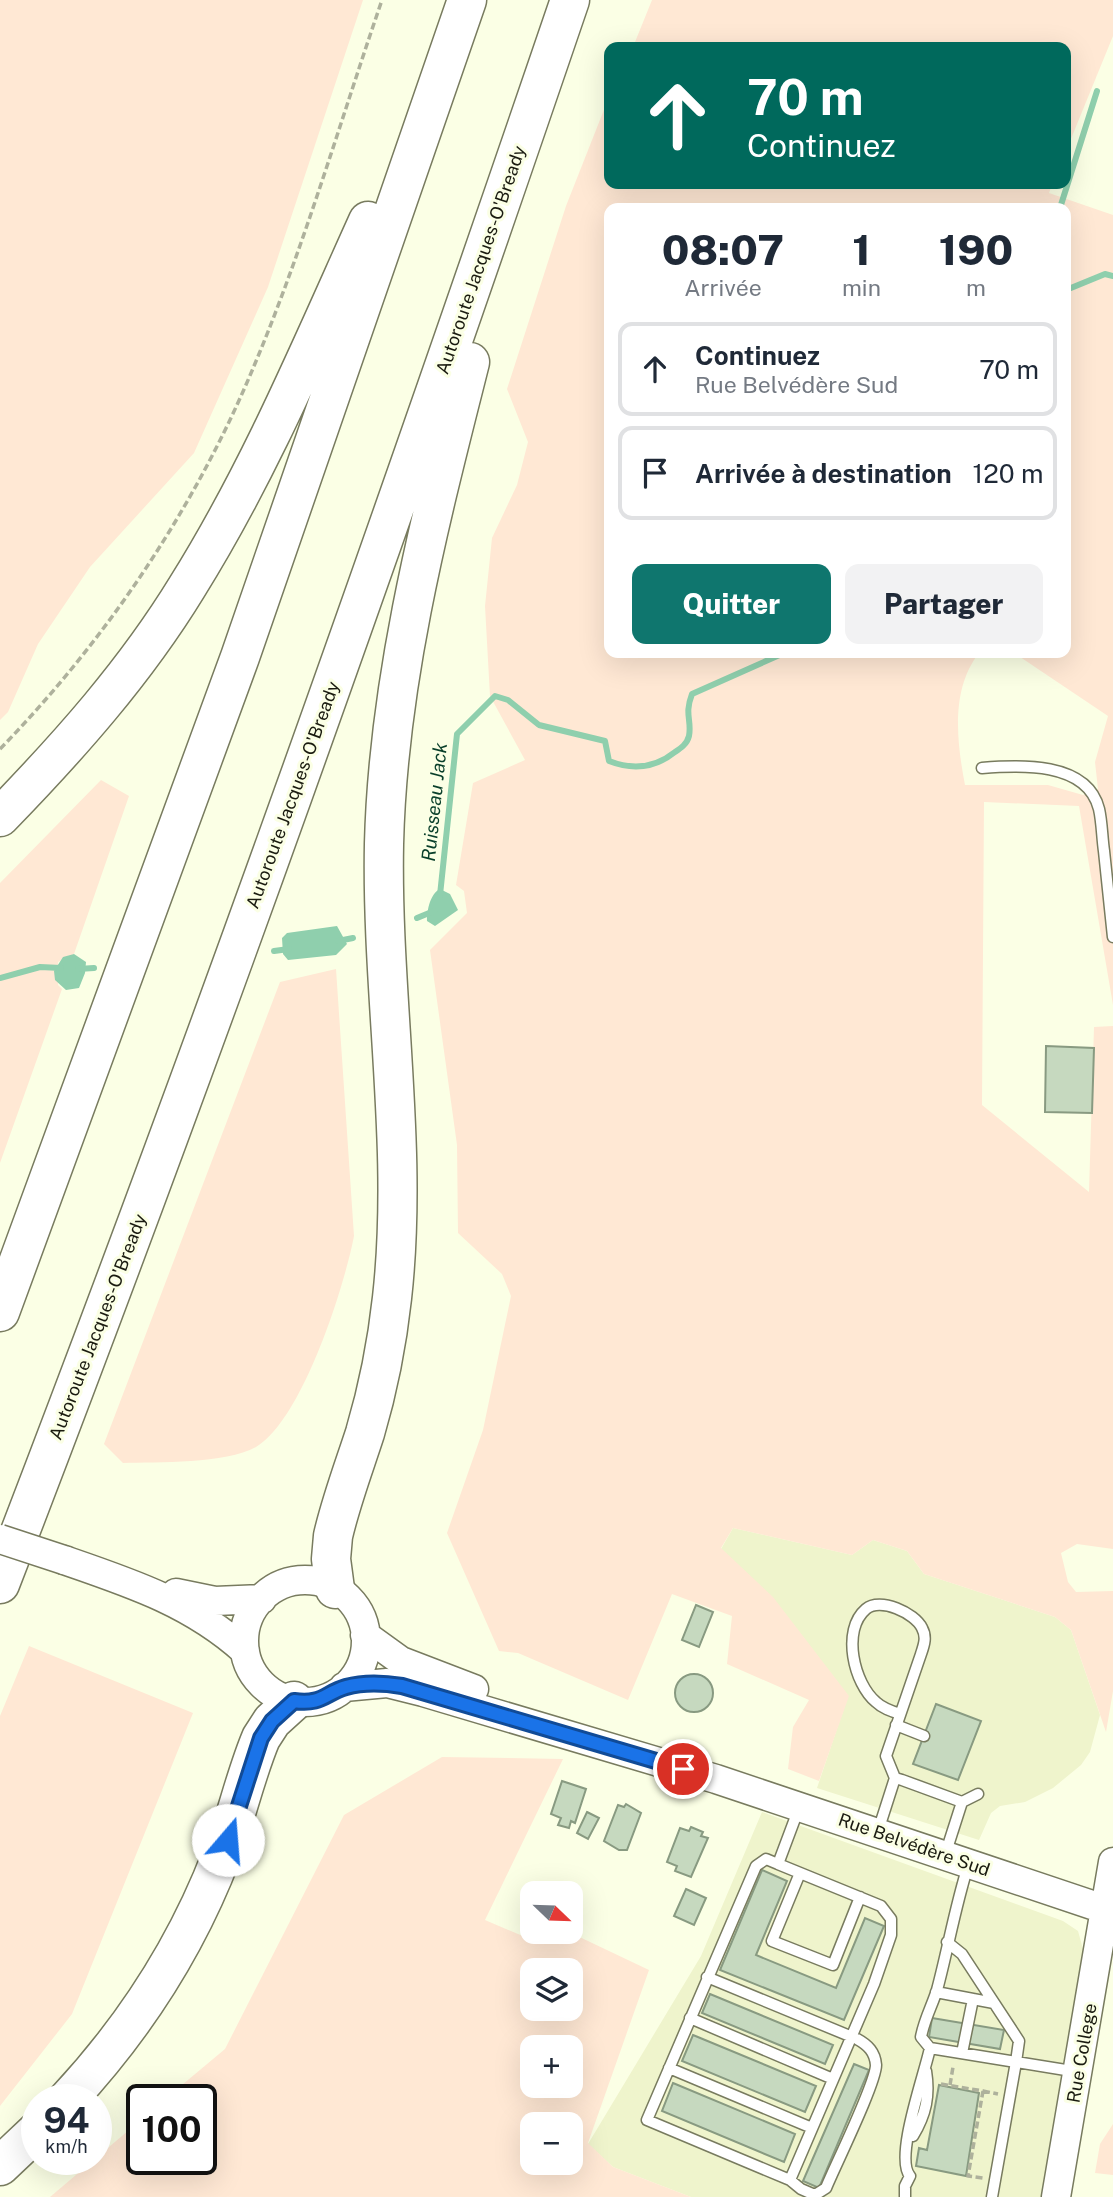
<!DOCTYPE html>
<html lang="fr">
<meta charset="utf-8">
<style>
:root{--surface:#fff;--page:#f2f2f3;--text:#1f2937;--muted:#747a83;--line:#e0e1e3;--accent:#0f766e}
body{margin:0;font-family:"Public Sans",sans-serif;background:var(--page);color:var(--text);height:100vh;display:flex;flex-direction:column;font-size:26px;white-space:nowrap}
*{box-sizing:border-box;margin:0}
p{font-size:23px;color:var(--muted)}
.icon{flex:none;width:38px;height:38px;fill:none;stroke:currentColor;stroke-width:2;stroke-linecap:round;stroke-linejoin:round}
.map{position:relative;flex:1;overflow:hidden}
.drawer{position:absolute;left:604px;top:203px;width:467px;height:455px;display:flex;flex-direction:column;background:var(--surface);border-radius:14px;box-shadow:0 7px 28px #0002}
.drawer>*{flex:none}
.guide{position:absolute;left:604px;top:42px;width:467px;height:147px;border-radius:14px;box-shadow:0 7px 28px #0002;background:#00695c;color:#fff;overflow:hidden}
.needle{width:46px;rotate:113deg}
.tools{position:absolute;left:520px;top:1881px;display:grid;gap:14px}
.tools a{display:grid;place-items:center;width:63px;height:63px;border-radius:14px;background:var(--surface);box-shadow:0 7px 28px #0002;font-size:35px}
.speed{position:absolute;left:21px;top:2084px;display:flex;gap:14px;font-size:35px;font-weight:700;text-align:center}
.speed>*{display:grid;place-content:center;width:91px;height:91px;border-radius:50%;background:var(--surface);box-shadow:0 7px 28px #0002;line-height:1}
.speed small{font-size:18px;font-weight:400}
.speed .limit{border:4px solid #111;border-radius:10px;background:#fff;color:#111}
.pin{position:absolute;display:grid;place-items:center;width:60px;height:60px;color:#fff;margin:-30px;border:4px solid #fff;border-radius:50%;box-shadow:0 2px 7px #0007}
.me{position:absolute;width:77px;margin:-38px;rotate:18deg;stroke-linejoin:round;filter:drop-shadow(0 0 5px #0008)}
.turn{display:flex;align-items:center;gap:24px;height:147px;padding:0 28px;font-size:32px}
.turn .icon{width:91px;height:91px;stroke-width:2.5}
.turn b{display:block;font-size:49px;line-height:60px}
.eta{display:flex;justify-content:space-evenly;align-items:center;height:119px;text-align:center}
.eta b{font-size:42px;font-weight:800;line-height:49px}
.action{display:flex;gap:14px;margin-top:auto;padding:14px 28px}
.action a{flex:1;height:80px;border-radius:14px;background:var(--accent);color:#fff;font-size:28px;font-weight:800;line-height:80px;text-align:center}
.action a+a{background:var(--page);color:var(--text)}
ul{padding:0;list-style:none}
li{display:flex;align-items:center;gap:21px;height:94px;margin:0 14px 10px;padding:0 14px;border:4px solid var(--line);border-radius:14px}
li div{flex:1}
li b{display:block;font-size:26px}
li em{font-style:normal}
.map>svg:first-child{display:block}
.built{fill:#eff4cc}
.green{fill:#ffe8d4;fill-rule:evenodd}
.water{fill:#8fcfad}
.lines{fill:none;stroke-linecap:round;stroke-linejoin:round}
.stream{stroke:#8fcfad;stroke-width:6}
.building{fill:#c6d9bf;stroke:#889a81;stroke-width:2}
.service-casing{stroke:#787b5f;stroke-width:13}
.tertiary-casing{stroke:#787b5f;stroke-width:31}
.motorway-casing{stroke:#787b5f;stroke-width:41}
.path{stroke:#aeb19c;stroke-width:3.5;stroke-dasharray:7 3.5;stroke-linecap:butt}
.service{stroke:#fff;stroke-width:10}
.tertiary{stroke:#fff;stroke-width:28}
.motorway{stroke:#fff;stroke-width:38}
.tertiary-bridge-casing{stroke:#787b5f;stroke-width:31;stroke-linecap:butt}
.tertiary-bridge{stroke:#fff;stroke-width:28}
.route-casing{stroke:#114b97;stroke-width:18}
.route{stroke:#1a73e8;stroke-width:12}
.labels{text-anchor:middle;stroke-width:6;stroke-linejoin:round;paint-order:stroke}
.street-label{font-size:18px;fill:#1a1b10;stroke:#fbffe5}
.water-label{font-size:19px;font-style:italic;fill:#093f2a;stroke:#fbffe5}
</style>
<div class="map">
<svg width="1113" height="2197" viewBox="0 0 1113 2197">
<rect width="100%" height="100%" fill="#fbffe5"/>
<path class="built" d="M733 1528 852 1555 873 1540 907 1551 924 1574 1055 1617 1071 1630 1100 1715 1090 1752 1081 1765 1053 1788 1025 1802 1000 1806 991 1813 979 1840 817 1788 848 1696 721 1549Z
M762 1812 1063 1921 1078 1931 1083 1949 1082 1966 1041 2197H691L613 2167 588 2144 701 1956Z"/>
<path class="green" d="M0 0H363L268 287 194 453 90 567 38 644 8 712 0 720Z
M652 0H1113V36L1066 151V47H633Z
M609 97V184H1052L1049 193 1113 215V1005L1079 806 984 802 982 1105 1089 1192 1094 1027 1113 1026V1549L1077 1544 1061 1553 1068 1582 1076 1592 1113 1591V1691L1106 1732 1071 1630 1055 1617 924 1574 907 1551 873 1540 852 1555 733 1528 721 1548 773 1597 849 1696 819 1781 788 1769 793 1727 809 1700 727 1664 732 1616 672 1594 628 1700 518 1653 499 1651 447 1533 483 1430 511 1296 502 1274 458 1233 457 1145 430 950 467 913 464 891 456 885 473 783 525 760 490 696 485 606 492 538 517 485 528 442 507 389 566 206ZM609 208H1066V653H1014L1108 716 1095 762 1098 789 1083 795 1048 785H965C957 743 950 690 979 653H609Z
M101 780 129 796 74 954 58 962V985L62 989 0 1163V883Z
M336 969 354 1236C344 1288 302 1420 256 1447 225 1464 158 1462 123 1463L104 1444 280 982Z
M29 1646 193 1713 72 2014 0 2106V1716Z
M442 1757 563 1759 485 1920 539 1943 553 1932H569L649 1970 588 2143 613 2167 691 2197H50L142 2119V2160H201V2100H164L225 2049 344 1815ZM532 1970H570V2009H532ZM532 2048H570V2086H532ZM570 2124V2163H532V2124Z
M1113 2124V2175L1095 2173 1100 2144Z"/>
<path class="water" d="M440 889 450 894 458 910 435 926 427 921C427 910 430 894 440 889Z
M337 926 347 944 336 955 288 960 283 954 282 938 287 933Z
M74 954 86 962 85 973 79 988 66 990 55 980 54 971 63 957Z"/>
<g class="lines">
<path class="stream" d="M1060 208 1097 91
M1066 290 1105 274 1113 276
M440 895 457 734 495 696 508 700 539 725 605 741 609 761C632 770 655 768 675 752 681 748 687 744 689 736 692 720 684 715 692 694L784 653
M417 918 434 911
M338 941 353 938
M274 951 289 949
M78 969 94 968
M0 978 40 967 61 968"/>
</g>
<path class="building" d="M1046 1046 1094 1048 1092 1113 1045 1112Z
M696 1605 713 1612 699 1647 682 1640Z
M675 1693a19 19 0 1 1 38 0a19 19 0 1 1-38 0Z
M936 1704 981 1721 958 1780 913 1764Z
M562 1781 586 1789 575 1823 571 1821 569 1828 558 1825 561 1818 551 1814Z
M626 1804 641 1813 627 1850H619L604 1841 618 1805 624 1807Z
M587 1812 599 1818 588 1839 577 1833Z
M691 1827 703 1832 701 1836 708 1838 691 1877 675 1871 677 1866 667 1862 680 1828 689 1831Z
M762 1870 787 1881 756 1955 836 1988 865 1918 884 1926 844 2020 720 1970Z
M686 1889 706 1898 694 1925 674 1916Z
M710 1994 833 2045 825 2064 702 2013Z
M932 2018 1004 2030 1000 2049 929 2037Z
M693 2035 816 2086 805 2112 682 2061Z
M854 2064 869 2070 819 2188 803 2181Z
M673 2083 795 2134 784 2162 662 2111Z
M939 2085 979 2093 966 2176 916 2166 919 2148 927 2150Z"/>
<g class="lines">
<defs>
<path id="service" d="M982 768C1019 765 1087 761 1099 809 1102 822 1102 837 1104 851 1107 880 1110 908 1113 937
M896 1725 924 1736
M895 1778 886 1756 921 1654C924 1645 927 1637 922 1628 915 1613 880 1597 866 1609 841 1630 854 1684 876 1702 882 1708 891 1711 900 1714
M962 1802 978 1794
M878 1831 895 1778 902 1780 962 1802 945 1855
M778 1864 766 1859 756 1866 647 2120 790 2180 874 1984 891 1935V1919L881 1906 778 1864 799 1808
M800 1873 772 1941 833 1965 860 1897
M947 1942 962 1954 1019 2041 1016 2062 930 2048 921 2037C924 2020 932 2006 937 1990 948 1949 955 1907 968 1866
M707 1977 857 2039C868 2045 875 2052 876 2065 876 2083 835 2166 826 2188L815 2195 801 2189 790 2180
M936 1992 994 2003
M690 2018 833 2079
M962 2053 973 1999
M669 2068 812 2128
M913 2136C926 2114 930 2096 926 2071
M905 2197V2186L910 2176C894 2158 925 2073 930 2048
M992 2197 1016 2062 1078 2072"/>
<path id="tertiary" d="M64 1560C131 1583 192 1603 245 1651
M244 1641a61 61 0 1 1 122 0a61 61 0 1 1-122 0Z
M176 1593 215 1601 262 1599
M365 1635 401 1661 474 1689
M344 1687 387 1683 423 1692 716 1779 1113 1912
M1056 2197 1113 1862"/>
<path id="motorway" d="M0 817C69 746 135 672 187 587 259 472 312 345 368 221
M0 1312 240 657 467 0
M0 1584C202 1061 389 531 570 0
M335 1589 331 1559 333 1536C341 1501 354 1467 365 1433 378 1389 387 1344 392 1298 409 1148 381 995 384 844 388 680 430 520 470 362
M67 2100C134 2028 187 1946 222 1854 237 1816 245 1776 261 1738L272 1721 294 1701
M0 2166 37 2131"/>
</defs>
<use href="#service" class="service-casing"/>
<use href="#tertiary" class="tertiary-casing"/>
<use href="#motorway" class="motorway-casing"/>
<path class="path" d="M0 749C107 639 195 508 254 366 304 247 340 122 382 0
M941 2084 983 2091 968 2176 983 2178
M950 2085 953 2067
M983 2091 998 2094"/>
<use href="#service" class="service"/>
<use href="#tertiary" class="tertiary"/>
<use href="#motorway" class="motorway"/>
<defs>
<path id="tertiary-bridge" d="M0 1539 64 1560"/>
</defs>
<use href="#tertiary-bridge" class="tertiary-bridge-casing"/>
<use href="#tertiary-bridge" class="tertiary-bridge"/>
</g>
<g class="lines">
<defs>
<path id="route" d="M228 1840 261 1738 272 1721 294 1701C322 1705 325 1693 346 1687 364 1682 384 1683 402 1686L683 1769"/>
</defs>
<use href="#route" class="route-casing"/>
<use href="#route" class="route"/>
</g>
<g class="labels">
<g class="street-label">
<text transform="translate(481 260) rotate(-71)" y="6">Autoroute Jacques-O'Bready</text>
<text transform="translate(293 795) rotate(-70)" y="6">Autoroute Jacques-O'Bready</text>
<text transform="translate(98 1327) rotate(-69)" y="6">Autoroute Jacques-O'Bready</text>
<text transform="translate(914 1845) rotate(19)" y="6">Rue Belvédère Sud</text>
<text transform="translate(1082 2053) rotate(-80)" y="6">Rue College</text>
</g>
<g class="water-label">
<text transform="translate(434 802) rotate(-84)" y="7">Ruisseau Jack</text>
</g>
</g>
</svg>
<div class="tools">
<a><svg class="needle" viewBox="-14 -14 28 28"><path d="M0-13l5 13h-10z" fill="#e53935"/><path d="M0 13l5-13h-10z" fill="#747a83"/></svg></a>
<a><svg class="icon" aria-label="layers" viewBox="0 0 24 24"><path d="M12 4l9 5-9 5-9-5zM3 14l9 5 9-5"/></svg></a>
<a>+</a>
<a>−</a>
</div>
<div class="speed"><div>94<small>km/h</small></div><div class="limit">100</div></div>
<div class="pin" style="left:683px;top:1769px;background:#d93025"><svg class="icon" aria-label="arrive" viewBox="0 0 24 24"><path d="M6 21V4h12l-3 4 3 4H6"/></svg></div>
<svg class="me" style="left:228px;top:1840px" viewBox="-20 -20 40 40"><circle r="19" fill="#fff"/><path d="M0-13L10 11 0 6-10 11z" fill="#1a73e8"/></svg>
<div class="guide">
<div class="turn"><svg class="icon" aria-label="ahead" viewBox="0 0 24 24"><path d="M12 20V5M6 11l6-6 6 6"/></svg><div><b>70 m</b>Continuez</div></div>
</div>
<section class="drawer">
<div class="eta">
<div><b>08:07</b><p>Arrivée</p></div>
<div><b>1</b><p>min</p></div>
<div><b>190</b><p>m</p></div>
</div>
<ul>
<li><svg class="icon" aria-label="ahead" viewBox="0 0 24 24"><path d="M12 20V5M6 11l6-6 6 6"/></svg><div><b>Continuez</b><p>Rue Belvédère Sud</p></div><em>70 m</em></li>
<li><svg class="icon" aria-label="arrive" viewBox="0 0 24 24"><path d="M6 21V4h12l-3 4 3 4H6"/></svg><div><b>Arrivée à destination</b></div><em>120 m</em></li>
</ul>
<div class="action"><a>Quitter</a><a>Partager</a></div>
</section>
</div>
